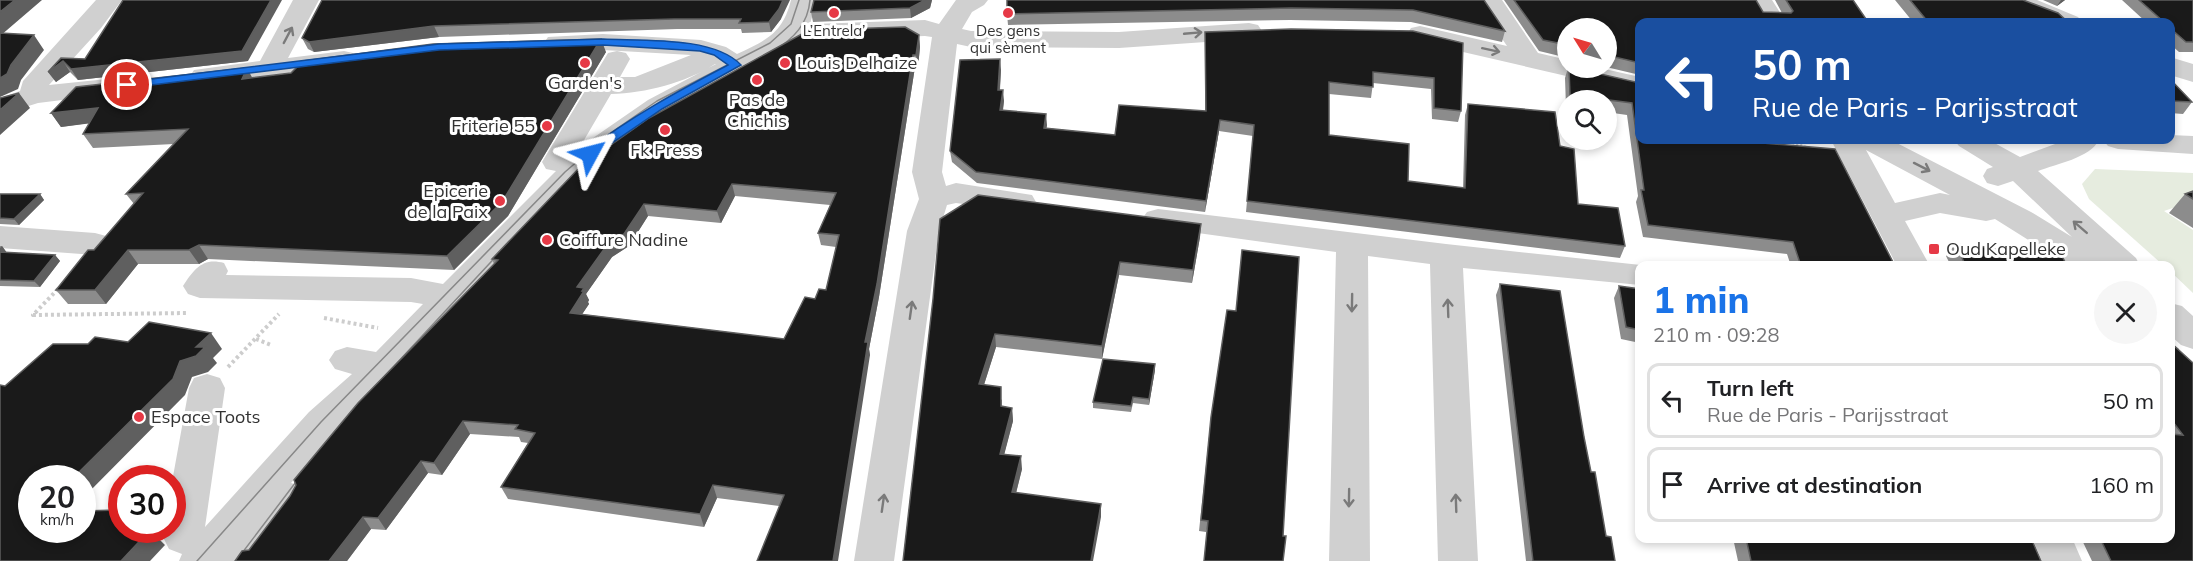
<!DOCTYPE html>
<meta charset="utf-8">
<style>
:root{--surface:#fff;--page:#f6f6f6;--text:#202124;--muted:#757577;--line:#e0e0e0;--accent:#1a73e8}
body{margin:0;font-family:Mulish,sans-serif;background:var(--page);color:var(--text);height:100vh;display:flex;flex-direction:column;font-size:22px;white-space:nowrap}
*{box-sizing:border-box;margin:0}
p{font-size:20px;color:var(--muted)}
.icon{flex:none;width:33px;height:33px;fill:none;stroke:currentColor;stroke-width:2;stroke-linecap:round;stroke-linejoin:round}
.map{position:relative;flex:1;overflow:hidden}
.details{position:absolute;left:1635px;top:261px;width:540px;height:282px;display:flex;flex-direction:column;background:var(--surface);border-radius:12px;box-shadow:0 3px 9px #0003}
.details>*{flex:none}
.hud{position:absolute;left:1635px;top:18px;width:540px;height:126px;border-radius:12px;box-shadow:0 3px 9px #0003;background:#1a4fa0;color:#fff;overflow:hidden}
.needle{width:39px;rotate:307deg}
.tools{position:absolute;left:1557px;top:18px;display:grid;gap:12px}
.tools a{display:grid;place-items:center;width:60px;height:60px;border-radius:50%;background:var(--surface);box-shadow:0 3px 9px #0003;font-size:30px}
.speed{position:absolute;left:18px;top:465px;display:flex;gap:12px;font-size:30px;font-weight:700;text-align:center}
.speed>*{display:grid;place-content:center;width:78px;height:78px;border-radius:50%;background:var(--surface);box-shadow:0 3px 9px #0003;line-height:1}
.speed small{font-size:15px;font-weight:400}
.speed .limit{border:9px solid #d22;background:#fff;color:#111}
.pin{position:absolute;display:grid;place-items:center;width:51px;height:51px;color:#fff;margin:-26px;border:3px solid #fff;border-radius:50%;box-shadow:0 2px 6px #0007}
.me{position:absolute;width:66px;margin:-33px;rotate:52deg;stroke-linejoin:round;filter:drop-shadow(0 0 4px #0008)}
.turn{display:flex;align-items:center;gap:21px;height:126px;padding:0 18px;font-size:27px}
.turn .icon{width:78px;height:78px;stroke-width:2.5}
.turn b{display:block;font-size:42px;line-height:51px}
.round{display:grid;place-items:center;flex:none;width:63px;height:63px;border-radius:32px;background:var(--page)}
.head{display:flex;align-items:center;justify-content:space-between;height:102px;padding:0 18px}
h1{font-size:36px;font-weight:800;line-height:45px;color:var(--accent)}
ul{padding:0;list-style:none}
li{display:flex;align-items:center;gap:18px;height:75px;margin:0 12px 9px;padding:0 6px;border:3px solid var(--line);border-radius:12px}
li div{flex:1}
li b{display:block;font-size:22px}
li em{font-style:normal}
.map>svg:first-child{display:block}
.green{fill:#e6ecdf}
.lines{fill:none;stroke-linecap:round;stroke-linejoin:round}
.path-far1{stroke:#cdcdcd;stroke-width:3;stroke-dasharray:2 2;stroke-linecap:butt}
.path{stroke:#cdcdcd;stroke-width:4;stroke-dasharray:3 3;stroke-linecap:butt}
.minor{fill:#d0d0d0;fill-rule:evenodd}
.tram{stroke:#888;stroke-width:1.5}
.wall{fill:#8c8c8c;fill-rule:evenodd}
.shaded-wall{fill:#5f5f5f}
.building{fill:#1a1a1a;stroke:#5f5f5f;stroke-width:1.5;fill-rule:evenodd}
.oneway{stroke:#7a7a7a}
.route{fill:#1a73e8;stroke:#114b97;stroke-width:1.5}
.poi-dot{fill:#e63946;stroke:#fff;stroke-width:2}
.labels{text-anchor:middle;stroke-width:6;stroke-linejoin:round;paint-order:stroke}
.far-poi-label{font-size:15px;fill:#333;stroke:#fff}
.poi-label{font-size:18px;fill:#333;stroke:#fff;text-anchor:start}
</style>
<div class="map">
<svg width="2193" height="561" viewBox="0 0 2193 561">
<rect width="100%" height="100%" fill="#fff"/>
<path class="green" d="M2095 169 2193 173V201L2164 211 2193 230V293L2171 272 2170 266 2163 265 2089 199 2082 184Z"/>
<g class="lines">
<path class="path-far1" d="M1785 140 1808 148"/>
<path class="path" d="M58 289 33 315 188 313
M324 318 378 328
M256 339 271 345
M228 367 279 314"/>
<path class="minor" d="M96 0H122L101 28 49 85 117 78 127 80 131 86 127 92 38 103 0 115V98L20 91 23 81Z
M293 0H319L288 58 344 51 353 53 357 59 353 65 204 84 194 82 190 76 194 70 260 61Z
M791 0H817L810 24H814L925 20 939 24 956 0H988L984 5 972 12 962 29 971 31 1119 32 1249 23 1258 25 1262 31 1258 37 1249 39 1119 48 971 47 957 44 942 172 946 186 956 183 1032 195 1036 202 1032 209 1021 212 956 203 947 205 939 231 894 561H854L907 231 919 199 912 172 932 37 925 36 814 40 799 38 794 44 764 62 668 112 600 160 396 376 335 432 291 483 297 485 303 496 297 507 257 561H179L182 554 169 549 163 537 164 530H172V482L189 388 194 378 207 374 220 378 225 388 205 527 309 412 352 374 335 369 329 360 335 351 347 347 376 352 423 304 411 302 200 298 188 294 183 286C194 269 203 257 224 263L228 271 226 275 411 278 443 284 556 171 546 169 542 162 608 53 617 51 626 53 630 59 620 77H635L691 55 603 50 557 51 548 49 544 43 548 37 603 34 701 40 726 47 737 54C767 40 783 33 791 0ZM715 64H716L648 100 580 147 611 94C646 93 685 83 715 64Z
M1476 0H1502L1538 53 1568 60V68H1600L1640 77V93L1411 40 1407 34 1411 28 1420 26 1507 46Z
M1746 0H1772L1786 22H1760Z
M2002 0H2037L2078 17 2082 22H2048L2006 5Z
M2170 57 2193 64V82L2170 75Z
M2170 135 2193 136V154L2118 149 2108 146 2103 140H2170Z
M1831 140H1891L2031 212 2072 237 2013 181 1998 186 1987 183 1983 176 1987 169 1993 167 1959 146 1954 140H1989L2020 157 2066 140H2099C2090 158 2056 164 2038 171L2136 258 2140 266H2070L1995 219 1986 221 1940 213 1905 221 1930 266H1897ZM1866 150 1950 195 1940 193 1895 203Z
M1158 209 1446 244 1650 266H1640V285L1463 268 1478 561H1438L1430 264 1368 256 1370 561H1329L1336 252 1147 226 1142 219 1147 212Z
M0 226 95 233 106 236 111 244 106 252 95 255 0 248Z
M2170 303 2182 306 2193 316V349L2181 345 2170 335Z
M2032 538H2072L2082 561H2042Z"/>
<path class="tram" d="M774 51C794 38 808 24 810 0
M587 164 637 124
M356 407 503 249
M197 561 321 422 565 172 609 134 657 101 770 43 791 24 799 0
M236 561 305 470"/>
</g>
<path class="wall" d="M322 0 781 19 771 32 742 33 741 29H677L439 37 314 52 308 49 302 38Z
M814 0H932L930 8 911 18 813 22 811 12Z
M1484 0 1505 31 1502 42 1411 22 1290 20 1008 25 1007 14Z
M1504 0H1756L1763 12 1782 13 1775 0H1853L1868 22H1640V75L1606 67V28H1568V58L1539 51Z
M1895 0H2023L2068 22H1913Z
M2043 0H2065L2057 6Z
M2122 0H2193V52H2179L2170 44V22H2146Z
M1413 31 1461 111 1458 122 1432 119 1431 89 1373 83 1371 98 1329 94V135L1408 181 1463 188 1465 115 1468 104 1560 146 1578 204 1625 246 1620 258 1246 212 1253 136 1219 131 1205 212 977 183 952 162 950 151 1001 70 1000 90 1004 101 1003 111 1047 125 1046 128 1115 135 1205 111V32Z
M919 35 920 47 918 67H915L879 297 869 349 870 355 779 506 717 498 704 527 508 499 501 487 528 443 521 442 519 437 470 434 442 475 428 473 386 530 371 529 347 561H235L249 550 290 496 494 264 492 259ZM735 196 830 205 818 233 821 245 836 247 826 290 815 299 784 339 582 314 589 304 588 302 589 300 586 294 612 257 629 246 648 216 721 223Z
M606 52 508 216 454 270 208 259 199 264H138L106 304H68L56 290 94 250 134 204 126 194 174 144 93 148 83 134 89 123 61 127 51 113 253 78Z
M61 58 85 59 248 61 78 80 70 72 56 82 48 72Z
M1568 68 1751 142 1895 266H1791L1787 254 1643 237 1636 202 1638 196 1627 115 1606 112V100H1568V107H1566L1565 78Z
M2170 79 2192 102 2183 114 2170 113Z
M2193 191V228L2169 213 2185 194Z
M0 194H40L44 200 19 225 0 224Z
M1201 224 1200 237 1192 283 1119 275 1102 359 996 347 984 385 1002 400V406L1012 408 1013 421 1004 454 1022 469 1016 493 1101 517 903 561 933 299Z
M1955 244 2067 266H1951L1946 256Z
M0 246H2L7 253 55 255 60 261 40 287 0 286Z
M1299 257 1206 532 1199 531 1211 417Z
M1500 284 1606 536 1615 561H1526L1496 295Z
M1619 286 1640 289V343L1621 339 1614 298Z
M2170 342 2179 349 2193 561H2092L2081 538H2170Z
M1155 370 1149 405 1133 403 1131 412 1093 408V402Z
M1733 538H2031L2041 561H1738Z"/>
<path class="shaded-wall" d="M15 0H42L0 36V12Z
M271 0H282L248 61 78 80 71 69Z
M783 0H790L781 19 771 32 769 22Z
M925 0H932L930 8 911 18 910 8Z
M2061 0H2065L2057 6Z
M434 26 439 37 314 52 309 42Z
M34 35 44 50 21 80 18 89 0 97V78Z
M919 35 920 47 918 67 916 55Z
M601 39 606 52 508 216 454 270 447 256Z
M913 55 915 67 879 297 869 349 870 355 838 561H833L865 342Z
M1000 59 1001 70 999 101 998 90Z
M63 61 70 72 56 82 48 72Z
M247 68 254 81 242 79Z
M1003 90 1004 101 1001 122 1000 110Z
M19 93 30 108 0 135V110Z
M98 108 108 121 61 127 51 113Z
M1046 114 1047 125 1045 139 1044 128Z
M1220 120 1219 131 1205 212 1206 201Z
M732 184 735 196 721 223 717 211Z
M40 194 44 200 19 225 14 219Z
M644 204 648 216 629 246 612 257 586 294 589 300 588 302 589 304 575 325 570 313 577 287 607 245Z
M1201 224 1200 237 1192 283 1193 270Z
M199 245 208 259 199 264 189 250Z
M2 246 7 253 0 256V248Z
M128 250 138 264 106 304 95 290Z
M55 255 60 261 40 287 34 281Z
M1120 262 1119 275 1102 359V346Z
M211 333 222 349 213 358 217 363 208 372 192 377 185 395 82 499V478H73L180 361Z
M995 334 996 347 980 397 979 384Z
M1155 364V370L1149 405V399Z
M1012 408 1013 421 1001 467 1000 454Z
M463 421 470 434 442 475 434 463Z
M1021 456 1022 469 1013 505 1012 492Z
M421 461 428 473 386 530 378 518Z
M713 485 717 498 704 527 700 514Z
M1101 504V517L1093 561H1091Z
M363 517 371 529 347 561H329Z
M150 530 165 545 150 561H121Z"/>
<path class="building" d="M0 0H15L0 12Z
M123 0H271L242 51 71 69 63 61 48 72 61 58 85 59Z
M322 0H783L779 9 769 22 739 23 741 19H674L434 26 309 42 302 38Z
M814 0H925L910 8 811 12Z
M1007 0H1484L1505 31 1413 10 1291 8 1007 14Z
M1514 0H1756L1763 12 1791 13 1793 11 1786 0H1853L1868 22H1640V63L1606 55V28H1568V45L1543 40Z
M1910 0H2023L2058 13 2068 22H1928Z
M2139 0H2193V42H2186L2170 28V22H2164Z
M905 27 919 35 916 55H913L877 284 865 342H868L833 561H757L784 495 713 485 700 514 501 487 535 433 515 429 518 425 463 421 434 463 421 461 378 518 363 517 329 561H235L242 551 249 550 290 496 296 485 294 480 358 403 498 260 492 259 580 167 649 118 809 30ZM732 184 836 193 818 233 839 235 826 290 819 289 815 299 805 297 784 339 570 313 584 291H582L584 288 577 287 607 245 624 234 644 204 717 211Z
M1291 29 1413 31 1463 43 1461 111 1434 108V78L1373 72V87L1329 82V135L1409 144 1408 181 1465 188 1468 104 1555 112 1560 146 1574 149 1578 204 1618 208 1625 246 1247 201 1254 125 1220 120 1206 201 976 172 950 151 960 60 1000 59 998 90H1003L1000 110 1046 114 1044 128 1115 135 1119 105 1206 111 1205 32Z
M0 33 34 35 11 65 7 74 0 78Z
M601 39 502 202 447 256 199 245 189 250H128L95 290H56L88 250H94L143 193 126 194 188 129 83 134 98 108 51 113 76 87 247 68 242 79 291 73 303 61 433 44Z
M1569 68H1574L1640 83V140H1750L1751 142 1835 149 1895 266H1801L1793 242 1648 225 1641 190H1644L1632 103 1570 95Z
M2170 79 2192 102 2170 101Z
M19 93 0 110V98Z
M2193 191V199L2185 194Z
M0 194H40L14 219 0 218Z
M978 195 1201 224 1193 270 1120 262 1102 346 995 334 979 384 1001 387V406L1012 408 1000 454 1021 456 1012 492 1101 504 1091 561H903L933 299 940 219Z
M1955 244 2061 254 2067 266H1966Z
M1242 250 1299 257 1283 536H1286L1283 561H1204L1208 521 1201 520 1211 417 1227 310 1236 311Z
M0 252 55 255 34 281 0 280Z
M1500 284 1560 291 1584 437 1591 472H1595L1606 536 1611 537 1615 561H1533Z
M1619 286 1640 289V330L1626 327Z
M149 322 211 333 196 347H205L196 356 180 361 173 379 73 478H32V530H82V511L118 510 122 512V530H150L121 561H0V385L5 386 53 344H88L95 337 128 342Z
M2170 342 2193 363V561H2111L2100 538H2170V434L2183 435 2170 418Z
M1103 359 1155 364 1149 399 1133 397 1131 406 1093 402Z
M1746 538H2031L2041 561H1751Z"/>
<defs><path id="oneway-shaft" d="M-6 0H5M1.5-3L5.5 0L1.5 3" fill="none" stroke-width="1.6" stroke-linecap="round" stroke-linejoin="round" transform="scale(1.5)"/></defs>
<g class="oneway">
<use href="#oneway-shaft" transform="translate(1193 33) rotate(-5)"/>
<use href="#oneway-shaft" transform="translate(288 35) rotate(-62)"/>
<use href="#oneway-shaft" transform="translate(1491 50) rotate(12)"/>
<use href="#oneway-shaft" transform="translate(1922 167) rotate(27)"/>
<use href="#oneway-shaft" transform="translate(2080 227) rotate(-139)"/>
<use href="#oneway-shaft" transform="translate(1352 303) rotate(91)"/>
<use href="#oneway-shaft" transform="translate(1448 308) rotate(-92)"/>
<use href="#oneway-shaft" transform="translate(911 310) rotate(-82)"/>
<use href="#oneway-shaft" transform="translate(1349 498) rotate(91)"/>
<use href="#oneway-shaft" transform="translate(883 503) rotate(-82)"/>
<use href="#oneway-shaft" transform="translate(1456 503) rotate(-92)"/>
</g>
<path class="route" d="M603 39C642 41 714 36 741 65L662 109 590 158 584 154 585 152C630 117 678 91 728 65L714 55 700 51 603 45 439 50 127 88 121 85 127 82 439 44Z"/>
<g class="poi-dot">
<circle cx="834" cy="13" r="6"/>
<circle cx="1008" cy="13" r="6"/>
<circle cx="585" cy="63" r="6"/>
<circle cx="785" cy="63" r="6"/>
<circle cx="757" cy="80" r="6"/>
<circle cx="547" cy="126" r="6"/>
<circle cx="665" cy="130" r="6"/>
<circle cx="500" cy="201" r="6"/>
<circle cx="547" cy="240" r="6"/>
<rect x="1928" y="243" width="12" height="12" rx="3"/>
<circle cx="139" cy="417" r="6"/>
</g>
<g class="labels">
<g class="far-poi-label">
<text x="834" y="36">L’Entrela’</text>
<text x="1008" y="36">Des gens<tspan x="1008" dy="17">qui sèment</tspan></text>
</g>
<g class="poi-label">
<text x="797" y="69">Louis Delhaize</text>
<text x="585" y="89" text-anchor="middle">Garden's</text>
<text x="757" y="106" text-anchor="middle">Pas de<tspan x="757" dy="21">Chichis</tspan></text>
<text x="535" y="132" text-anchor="end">Friterie 55</text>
<text x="665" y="156" text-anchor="middle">Fk Press</text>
<text x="488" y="197" text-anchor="end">Epicerie<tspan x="488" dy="21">de la Paix</tspan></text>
<text x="559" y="246">Coiffure Nadine</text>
<text x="1946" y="255">Oud Kapelleke</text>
<text x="151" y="423">Espace Toots</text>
</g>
</g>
</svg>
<div class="tools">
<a><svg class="needle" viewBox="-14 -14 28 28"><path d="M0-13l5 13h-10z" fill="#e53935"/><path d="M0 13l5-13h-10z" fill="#757577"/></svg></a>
<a><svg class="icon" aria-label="search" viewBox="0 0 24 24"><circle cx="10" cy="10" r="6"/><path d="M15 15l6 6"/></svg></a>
</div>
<div class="speed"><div>20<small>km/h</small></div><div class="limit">30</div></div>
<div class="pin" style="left:127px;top:85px;background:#d93025"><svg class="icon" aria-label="arrive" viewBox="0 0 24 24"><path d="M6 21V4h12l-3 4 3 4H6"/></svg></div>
<svg class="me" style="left:590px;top:154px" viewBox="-20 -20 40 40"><path d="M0-17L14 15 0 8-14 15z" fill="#1a73e8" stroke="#fff" stroke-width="4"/></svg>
<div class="hud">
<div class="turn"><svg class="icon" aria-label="left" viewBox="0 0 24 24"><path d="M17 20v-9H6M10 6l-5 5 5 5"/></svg><div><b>50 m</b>Rue de Paris - Parijsstraat</div></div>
</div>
<section class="details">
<div class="head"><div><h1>1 min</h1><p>210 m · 09:28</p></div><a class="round"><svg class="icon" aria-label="close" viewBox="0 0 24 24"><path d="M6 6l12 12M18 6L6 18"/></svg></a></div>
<ul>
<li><svg class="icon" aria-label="left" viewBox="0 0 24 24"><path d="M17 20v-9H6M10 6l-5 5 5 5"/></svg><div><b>Turn left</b><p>Rue de Paris - Parijsstraat</p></div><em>50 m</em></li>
<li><svg class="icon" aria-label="arrive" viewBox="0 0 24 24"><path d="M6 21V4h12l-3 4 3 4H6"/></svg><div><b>Arrive at destination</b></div><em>160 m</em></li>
</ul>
</section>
</div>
